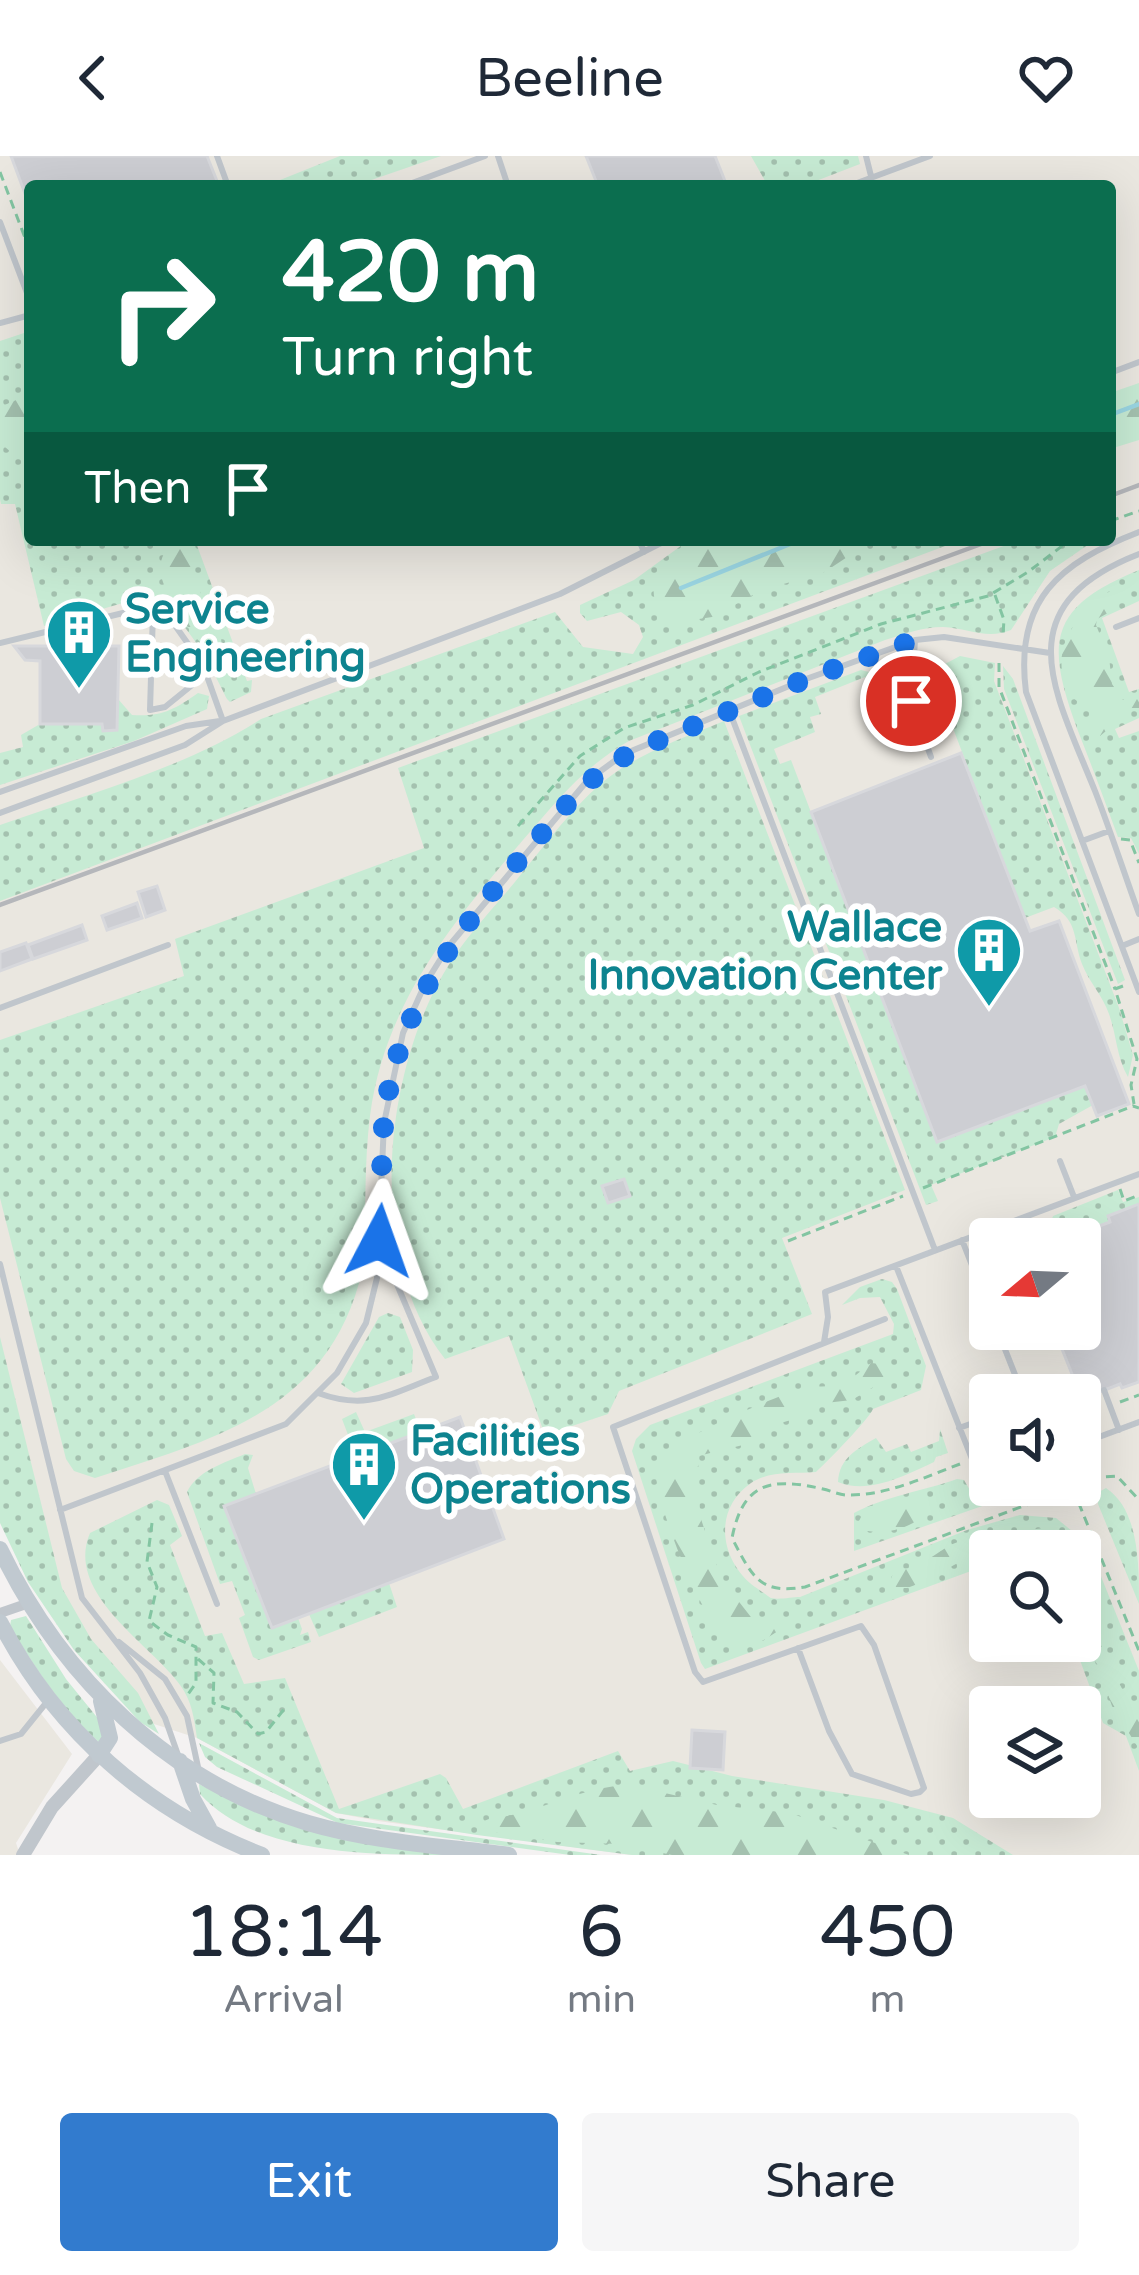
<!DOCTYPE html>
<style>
:root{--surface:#fff;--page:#f6f6f7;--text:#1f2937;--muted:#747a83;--accent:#327bce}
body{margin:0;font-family:"Varela Round",sans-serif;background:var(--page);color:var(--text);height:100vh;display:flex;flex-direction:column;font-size:45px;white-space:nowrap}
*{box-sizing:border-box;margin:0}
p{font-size:39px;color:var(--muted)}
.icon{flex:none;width:66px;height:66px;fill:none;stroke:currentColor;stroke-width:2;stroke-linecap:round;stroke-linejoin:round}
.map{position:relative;height:1699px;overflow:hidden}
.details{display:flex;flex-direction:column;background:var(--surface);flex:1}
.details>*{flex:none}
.guide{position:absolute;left:24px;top:24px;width:1092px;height:366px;border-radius:12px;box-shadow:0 12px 48px #0002;background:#0b6e4f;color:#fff;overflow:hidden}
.needle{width:78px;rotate:251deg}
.fabs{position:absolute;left:969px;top:1062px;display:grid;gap:24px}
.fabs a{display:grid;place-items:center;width:132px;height:132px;border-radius:12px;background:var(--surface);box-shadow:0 12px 48px #0002;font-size:60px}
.pin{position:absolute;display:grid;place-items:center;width:102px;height:102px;color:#fff;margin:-51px;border:6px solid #fff;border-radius:50%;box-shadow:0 3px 12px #0007}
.me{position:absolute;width:132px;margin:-66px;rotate:4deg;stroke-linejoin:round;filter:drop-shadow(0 0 9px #0008)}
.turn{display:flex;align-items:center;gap:42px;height:252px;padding:0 60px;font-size:54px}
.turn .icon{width:156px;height:156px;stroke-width:2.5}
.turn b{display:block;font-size:84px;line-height:102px}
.then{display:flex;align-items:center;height:114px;padding:0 60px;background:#0003;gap:24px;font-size:45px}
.eta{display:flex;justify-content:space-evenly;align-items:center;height:204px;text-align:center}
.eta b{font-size:72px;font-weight:600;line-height:84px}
.primary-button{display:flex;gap:24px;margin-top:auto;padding:24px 60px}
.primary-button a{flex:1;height:138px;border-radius:12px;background:var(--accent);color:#fff;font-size:48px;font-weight:600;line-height:138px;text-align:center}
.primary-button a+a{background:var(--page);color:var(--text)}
header{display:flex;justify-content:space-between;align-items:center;height:156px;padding:0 60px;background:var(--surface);font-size:54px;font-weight:600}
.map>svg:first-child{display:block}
.commercial{fill:#eae7e0;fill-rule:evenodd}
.grass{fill:url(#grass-dots)}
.forest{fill:url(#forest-firs)}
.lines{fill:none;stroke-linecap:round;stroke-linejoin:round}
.stream{stroke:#9ad5e2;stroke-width:4.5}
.building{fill:#cdced3;stroke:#d7d8dc;stroke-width:3}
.path{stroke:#83c5a2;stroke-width:3;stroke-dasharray:9 6;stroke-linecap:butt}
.service{stroke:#c0c6cc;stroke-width:6}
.minor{stroke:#c0c6cc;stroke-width:10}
.tertiary{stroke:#c0c6cc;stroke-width:14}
.secondary{stroke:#c0c9d0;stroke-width:16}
.rail{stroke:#b5b7bb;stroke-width:4.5}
.route{stroke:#1a73e8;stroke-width:21;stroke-dasharray:0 37.8}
.labels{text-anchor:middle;stroke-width:12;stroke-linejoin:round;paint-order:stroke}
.culture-label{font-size:42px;font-weight:bold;fill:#0d838f;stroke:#fff;text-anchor:start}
</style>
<header><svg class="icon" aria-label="back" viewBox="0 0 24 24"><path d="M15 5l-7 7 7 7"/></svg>Beeline<svg class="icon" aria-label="heart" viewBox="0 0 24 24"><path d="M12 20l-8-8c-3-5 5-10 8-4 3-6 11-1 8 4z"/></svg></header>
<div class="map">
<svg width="1139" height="1699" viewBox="0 0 1139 1699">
<defs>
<pattern id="grass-dots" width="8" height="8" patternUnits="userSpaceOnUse" patternTransform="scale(3)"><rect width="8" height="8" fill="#c7ebd4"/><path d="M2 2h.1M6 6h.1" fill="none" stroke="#a4c1af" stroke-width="1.8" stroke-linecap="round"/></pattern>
<pattern id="forest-firs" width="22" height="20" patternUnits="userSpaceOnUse" patternTransform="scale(3)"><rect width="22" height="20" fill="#c7ebd4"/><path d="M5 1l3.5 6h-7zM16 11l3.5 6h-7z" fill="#a4c1af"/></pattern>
</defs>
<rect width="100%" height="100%" fill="#f4f2f2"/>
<path class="commercial" d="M0 0H1139V1699H632L378 1665 336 1657 197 1582 154 1568 104 1527 0 1356ZM30 30H1110V384H30ZM990 1083H1080V1173H990ZM990 1239H1080V1329H990ZM990 1395H1080V1485H990ZM990 1551H1080V1641H990Z
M0 1504 72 1598 16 1687 20 1699H0Z"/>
<path class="grass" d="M340 0H441L354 30H265Z
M751 0H858L860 8 803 30H768Z
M30 175V384H195L247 525 252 524 251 536 230 546 227 543C214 516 178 442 145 447L140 442 44 470 15 348H1L0 343V185Z
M689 384H961L0 745V669C87 638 183 613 261 563L555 456 583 491 633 498 643 481 639 469 621 456 587 465 580 457V449L634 424Z
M1020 384H1095L1050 415 1011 474C987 484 968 472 943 471 922 471 905 478 885 484L629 585C581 612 553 650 517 691 448 772 384 851 370 960 364 1008 366 1057 364 1106 335 1252 219 1282 95 1322L74 1315 66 1303 0 1042V884L184 820 175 783 424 692 398 612Z
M1139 414V445L1102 462 1129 536 1139 533V562L1115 573 1119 582 1139 575V698L1131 682 1118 681C1105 646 1092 610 1078 575 1046 488 1046 452 1139 414Z
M960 500 995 507 994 525 1119 852 1133 899 1128 921C1116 900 1117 880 1109 858 1103 840 1089 826 1082 808 1073 784 1079 766 1054 751L1025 762 937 530 933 528 943 509Z
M1003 510 1013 523 1125 824 1118 828 1004 533Z
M861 514 877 518 876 546 865 521 815 541 821 558 810 561 815 576 774 593 780 608 791 604 937 986 1085 930 1093 949 1059 968 1055 981 931 1029 938 1045 926 1049 739 560Z
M198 537 209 540 207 553 134 585 0 629V597L23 591 21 579 40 568H102L103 574H116L118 543 132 559C161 561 174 554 198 537Z
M724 565 905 1034 782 1082 812 1158 619 1235 608 1258 545 1279 509 1180 445 1203C362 1098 383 900 458 795 477 768 502 743 522 717 550 683 580 641 616 616 648 594 688 580 724 565Z
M1118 1034 1123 1046 1139 1041V1048L1108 1060 1110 1066 1064 1083H1053L1049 1072 1053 1060Z
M882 1123 892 1126 897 1133 926 1210 921 1234 873 1253C868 1264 828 1305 816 1316 794 1318 770 1314 751 1327 712 1354 720 1405 755 1431 757 1432 769 1441 771 1442 779 1444 792 1441 800 1441L967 1374 1020 1359 1056 1362 1088 1388 1139 1515V1615L1126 1580 1103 1567 1073 1485H1080V1395H1040L1038 1391 990 1395V1408L705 1513 701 1507 632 1295 636 1283 650 1269 893 1178 894 1168 880 1141 860 1142 842 1149 860 1131Z
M388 1157 400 1161 413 1194 412 1216 354 1237 341 1228 379 1161Z
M0 1181 62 1432 91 1483 138 1537 159 1578 140 1566 74 1494 28 1426 0 1367Z
M356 1256 365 1276 414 1258 421 1276 356 1300 342 1263Z
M940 1273 948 1297 936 1301 934 1306C906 1319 869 1339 838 1326 839 1302 857 1293 876 1282L886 1296 907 1288 911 1296 939 1285Z
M245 1298 253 1299 248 1312 256 1338 224 1351 272 1471 298 1462 302 1473 300 1479 308 1476 311 1486 259 1504 253 1501 239 1462 245 1459 232 1425 220 1428 187 1336C197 1315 224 1307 245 1298Z
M957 1323 964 1324 971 1336 992 1329H1042L854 1395V1357C886 1340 923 1335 957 1323Z
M1106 1332C1139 1354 1139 1407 1139 1448L1098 1348 1097 1337Z
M157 1344 169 1349 182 1380 170 1389 205 1480 222 1477 244 1528 285 1522 339 1653 440 1618 446 1622 463 1653 618 1595 630 1615 673 1605 732 1620 884 1644 953 1662 1013 1699H632L477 1679 336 1657 197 1582C194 1562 192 1545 180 1529 152 1489 64 1438 90 1377Z
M389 1427 397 1451 319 1481 309 1458Z
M26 1460 66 1523 100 1565 103 1573 101 1588C63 1554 36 1514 10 1470L11 1464Z
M199 1587 337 1662 601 1699H570L338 1667 217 1611 205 1601Z
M199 1628C287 1675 356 1684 453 1699 370 1699 255 1699 200 1638Z"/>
<path class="forest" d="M1139 227V284L1110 293V237Z
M30 238V305L19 303 5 291 0 251Z
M170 384H185L202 441 220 474 222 491 217 500C197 491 160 434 160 412 160 403 167 392 170 384Z
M712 384H873L823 417 762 434 712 461 673 467C655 453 651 443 655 420L683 396Z
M1113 433 1117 452 1097 463 1096 469 1109 501 1112 528 1123 544 1139 538V552H1126L1118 565 1100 580C1089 571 1096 567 1089 556 1084 548 1074 545 1069 536 1046 492 1080 454 1113 433Z
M871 1207 881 1208 886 1215 885 1224 852 1244 816 1248 801 1261 774 1269 743 1289 698 1300 700 1360 706 1378 722 1424 754 1465 782 1459 785 1463 783 1472C770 1479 748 1498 732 1491 709 1481 646 1330 657 1307 666 1286 778 1239 804 1232 816 1229 828 1232 840 1228 852 1224 861 1214 871 1207Z
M903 1343 920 1344 927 1356C911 1374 882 1379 862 1374L859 1365 866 1351Z
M1044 1372 1065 1395C1045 1395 1039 1384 1020 1385 980 1387 944 1419 907 1432H897L890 1425 895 1413 915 1412 950 1389 971 1381Z
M1080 1421 1105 1502 1139 1563V1593L1112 1550 1097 1508 1080 1481Z
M630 1629 717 1649 790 1657 909 1699H672L621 1688 557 1686 485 1675 479 1668C492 1659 502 1662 516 1658 555 1648 590 1630 630 1629Z"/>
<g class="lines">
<path class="stream" d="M1110 259 1139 248
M681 432 800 384"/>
</g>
<path class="building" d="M11 0H207L219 30H30V51Z
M586 0H715L727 30H598Z
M14 490H119L117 574 103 575 102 568H40V505L25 504Z
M961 597 1030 775 1059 765 1129 948 1097 960 1085 930 937 986 811 656Z
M157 730 165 754 146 761 138 736Z
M137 747 142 762 107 774 102 760Z
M82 769 87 784 33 803 28 789Z
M26 787 32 803 0 815V796Z
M624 1023 630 1040 608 1047 602 1030Z
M1139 1048V1226L1122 1232 1120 1228 1082 1243 1054 1173H1080V1083H1064L1110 1066 1108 1060Z
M460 1261 504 1383 272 1472 224 1350Z
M692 1574 725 1576 723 1614 690 1612Z"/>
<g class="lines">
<path class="path" d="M0 16 30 95
M1110 365 1139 355
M995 439 1004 464 1003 478
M999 507V531L1115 833
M518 670 580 600 624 572 693 549 759 516 881 468 988 440 1028 416 1070 384
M1121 683 1130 684 1139 707
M1123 830 1115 833 1137 903 1131 929 1134 948
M923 1032 1133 950 1139 952
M1120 1033 1124 1045 1139 1039
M788 1085 903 1040
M1120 1246 1139 1239
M960 1308C925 1321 888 1339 850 1339 841 1340 832 1335 823 1333 771 1321 743 1326 732 1382 752 1420 759 1439 805 1431L1072 1332
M1091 1322 1117 1320 1139 1344
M1073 1333 1139 1495
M152 1367 147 1406 157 1431 149 1465 168 1479 196 1491V1527L186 1541
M198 1503 214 1517 213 1547 237 1556 258 1578 266 1576 285 1552"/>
<path class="service" d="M217 0 228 30
M498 0 508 30
M866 0 871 20
M404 30 485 0
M849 30 930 0
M0 66 30 145
M0 167 30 159
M1110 217 1139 206
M1139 376C1059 407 1014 444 1026 536L1139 836
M639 384 644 396
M1139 398C1003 451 1055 535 1095 635 1111 676 1124 717 1139 758
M153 456 150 554 165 551 207 517
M1116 471 1139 462
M915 484 911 545 931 601
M0 487 123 457 160 458 174 468 203 509 223 565
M729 554 935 1094
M0 636 186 570 220 565
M0 657 185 589 223 565 560 438 667 384
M1082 685 1109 675
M1122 790 1139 783
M0 852 168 789
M1060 1005 1074 1041
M962 1084 990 1155
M0 1108 82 1442 140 1517 165 1562 178 1599
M896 1110 972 1303 990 1317
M997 1173 1023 1239
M824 1186 828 1161 825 1136 1139 1018
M1104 1234 1119 1274
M318 1237C367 1255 390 1238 436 1221L380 1088
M1049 1239 1077 1229
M959 1272 990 1261
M1080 1288 1139 1266
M165 1315 217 1448
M1080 1315 1084 1326
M60 1354 286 1268 337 1217 366 1167 377 1122 384 967 403 877 425 828 448 791 587 625 624 598 806 523 915 484 944 481 1050 497
M119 1486 165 1523 187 1560 198 1611
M798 1492 829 1575 852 1618 911 1638 920 1636 924 1632 874 1489 861 1470 703 1526 695 1516 613 1271 885 1163
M0 1585 21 1578 46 1547"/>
<path class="minor" d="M0 1457 29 1447"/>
<path class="tertiary" d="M23 1699 52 1651 99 1599"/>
<path class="secondary" d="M0 1393C62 1522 169 1626 308 1667 373 1686 442 1690 509 1699
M0 1466C56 1575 148 1655 262 1699
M99 1599 110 1582 101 1545
M180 1605 193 1643 209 1672"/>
<path class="rail" d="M1110 340 1139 329
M0 749 992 384"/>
</g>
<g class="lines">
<path class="route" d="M379 1085C383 1045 380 1005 384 966 395 856 457 775 527 695 568 648 590 613 650 588L806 523 915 484 911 545"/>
</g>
<defs>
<symbol id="building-pin" viewBox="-11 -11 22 30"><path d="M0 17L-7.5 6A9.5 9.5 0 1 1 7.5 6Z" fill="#0f9aa8" stroke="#fff"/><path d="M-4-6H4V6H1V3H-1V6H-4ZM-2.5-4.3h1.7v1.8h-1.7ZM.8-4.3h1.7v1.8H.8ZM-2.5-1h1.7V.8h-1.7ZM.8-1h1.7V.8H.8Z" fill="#fff"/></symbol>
</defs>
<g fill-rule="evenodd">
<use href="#building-pin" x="41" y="438" width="76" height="104"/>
<use href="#building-pin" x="951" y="756" width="76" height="104"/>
<use href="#building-pin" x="326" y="1270" width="76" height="104"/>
</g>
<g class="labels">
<g class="culture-label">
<text x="125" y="467">Service<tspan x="125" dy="48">Engineering</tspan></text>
<text x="942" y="785" text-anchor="end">Wallace<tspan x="942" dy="48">Innovation Center</tspan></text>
<text x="410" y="1299">Facilities<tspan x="410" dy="48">Operations</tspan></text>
</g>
</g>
</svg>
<div class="fabs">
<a><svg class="needle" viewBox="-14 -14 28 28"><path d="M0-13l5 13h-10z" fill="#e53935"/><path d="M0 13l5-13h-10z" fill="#747a83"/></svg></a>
<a><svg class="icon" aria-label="sound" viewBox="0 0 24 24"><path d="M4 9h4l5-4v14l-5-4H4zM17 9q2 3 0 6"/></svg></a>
<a><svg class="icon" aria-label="search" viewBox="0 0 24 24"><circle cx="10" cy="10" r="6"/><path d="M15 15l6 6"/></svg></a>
<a><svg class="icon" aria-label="layers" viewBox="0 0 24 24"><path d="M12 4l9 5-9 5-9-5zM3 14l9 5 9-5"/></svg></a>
</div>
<div class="pin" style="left:911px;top:545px;background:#d93025"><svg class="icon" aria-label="arrive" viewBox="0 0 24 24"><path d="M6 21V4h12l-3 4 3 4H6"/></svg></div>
<svg class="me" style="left:379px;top:1085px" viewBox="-20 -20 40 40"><path d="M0-17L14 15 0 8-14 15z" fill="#1a73e8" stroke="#fff" stroke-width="4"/></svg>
<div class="guide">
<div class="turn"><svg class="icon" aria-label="right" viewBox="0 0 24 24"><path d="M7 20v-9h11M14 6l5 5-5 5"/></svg><div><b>420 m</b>Turn right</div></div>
<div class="then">Then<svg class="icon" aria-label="arrive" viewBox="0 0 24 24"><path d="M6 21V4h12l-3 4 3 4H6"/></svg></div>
</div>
</div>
<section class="details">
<div class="eta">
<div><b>18:14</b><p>Arrival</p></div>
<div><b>6</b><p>min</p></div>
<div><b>450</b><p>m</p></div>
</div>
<div class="primary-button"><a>Exit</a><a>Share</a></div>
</section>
